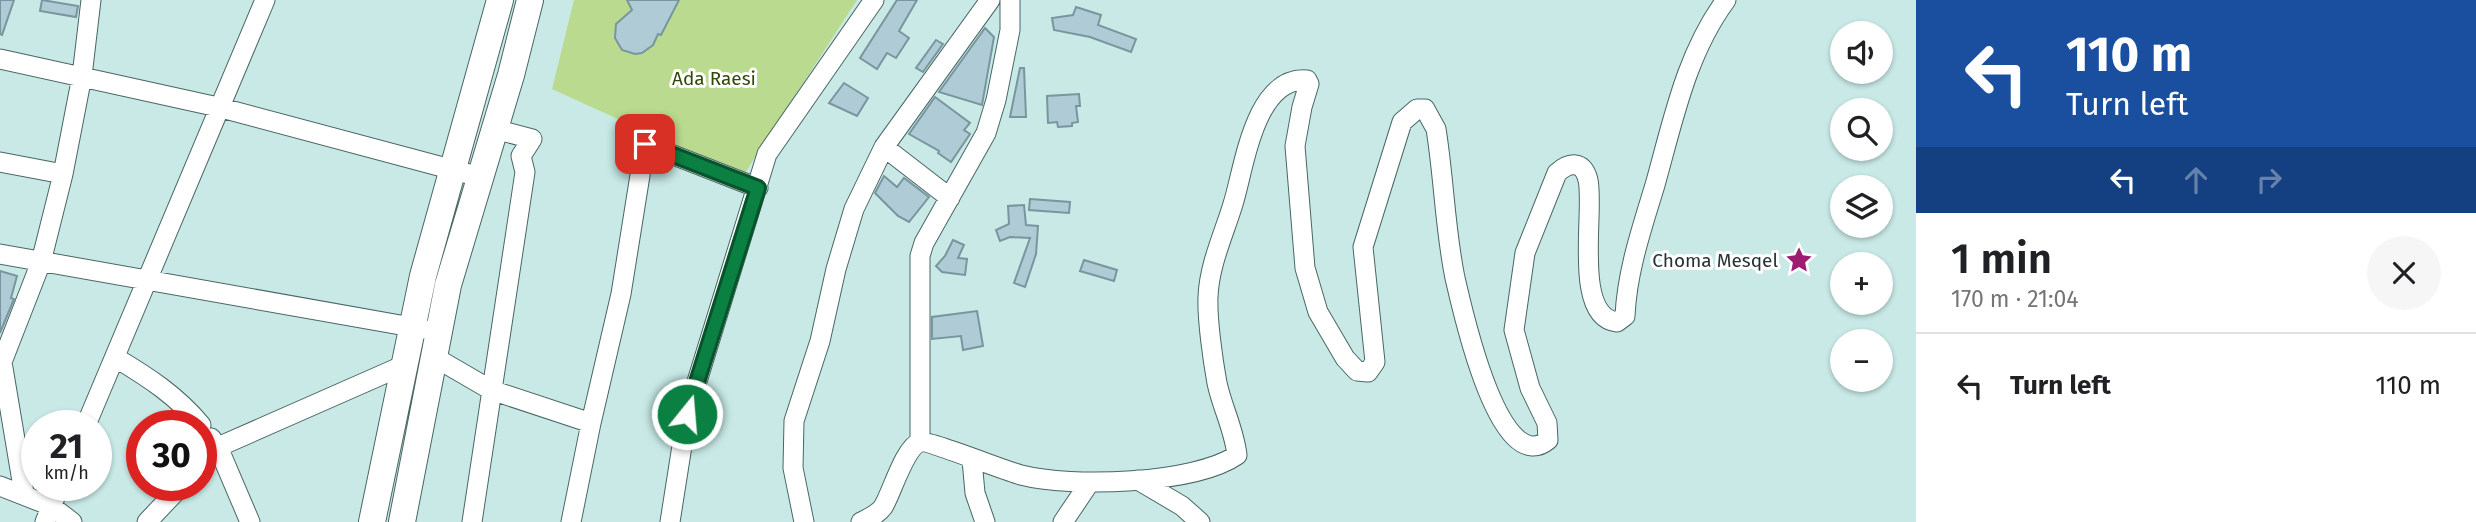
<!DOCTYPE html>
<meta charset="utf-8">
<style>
:root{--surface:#fff;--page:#f6f6f6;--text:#202124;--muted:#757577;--line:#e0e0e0}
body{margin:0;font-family:"Fira Sans",sans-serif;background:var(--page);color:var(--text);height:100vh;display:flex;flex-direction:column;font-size:26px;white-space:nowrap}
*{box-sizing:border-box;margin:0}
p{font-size:23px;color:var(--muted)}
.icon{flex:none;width:38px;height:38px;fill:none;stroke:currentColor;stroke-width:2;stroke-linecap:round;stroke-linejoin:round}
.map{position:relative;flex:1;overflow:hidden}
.sheet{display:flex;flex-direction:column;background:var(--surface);width:560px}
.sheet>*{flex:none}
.top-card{background:#1a4fa0;color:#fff;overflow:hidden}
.controls{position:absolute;left:1830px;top:21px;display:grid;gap:14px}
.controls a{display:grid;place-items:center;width:63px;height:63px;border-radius:50%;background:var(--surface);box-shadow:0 2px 5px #0004;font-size:35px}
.speed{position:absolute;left:21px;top:410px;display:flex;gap:14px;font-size:35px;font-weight:700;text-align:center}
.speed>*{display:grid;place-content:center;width:91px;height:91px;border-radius:50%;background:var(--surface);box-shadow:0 2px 5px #0004;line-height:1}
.speed small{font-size:18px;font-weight:400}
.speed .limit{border:10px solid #d22;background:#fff;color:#111}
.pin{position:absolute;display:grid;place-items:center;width:60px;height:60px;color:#fff;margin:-30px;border-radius:14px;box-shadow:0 4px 10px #0006}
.me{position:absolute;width:77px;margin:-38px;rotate:17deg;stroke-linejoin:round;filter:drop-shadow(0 0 5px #0008)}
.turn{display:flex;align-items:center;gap:24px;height:147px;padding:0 35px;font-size:32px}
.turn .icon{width:91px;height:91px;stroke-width:2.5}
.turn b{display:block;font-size:49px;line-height:60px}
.lanes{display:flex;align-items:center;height:66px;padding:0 35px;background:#0003;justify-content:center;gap:35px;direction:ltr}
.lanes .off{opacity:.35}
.round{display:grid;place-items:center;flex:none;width:74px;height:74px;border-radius:37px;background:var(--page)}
.summary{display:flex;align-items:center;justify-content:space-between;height:119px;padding:0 35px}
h1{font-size:42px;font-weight:600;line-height:52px}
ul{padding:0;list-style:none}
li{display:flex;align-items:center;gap:21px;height:105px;padding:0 35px;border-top:2px solid var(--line)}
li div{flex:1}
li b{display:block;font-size:26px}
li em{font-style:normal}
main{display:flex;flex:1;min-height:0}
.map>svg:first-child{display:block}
.green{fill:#b9da8f}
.building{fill:#afccd6;stroke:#79959e;stroke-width:2}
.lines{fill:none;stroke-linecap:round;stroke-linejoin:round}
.minor-casing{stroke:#496664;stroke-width:21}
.major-casing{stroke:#496664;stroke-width:28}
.minor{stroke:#fff;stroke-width:19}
.major{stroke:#fff;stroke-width:26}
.route-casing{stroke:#07532c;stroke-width:18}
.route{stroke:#0b8043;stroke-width:12}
.labels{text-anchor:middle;stroke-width:6;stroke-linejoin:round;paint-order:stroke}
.park-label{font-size:19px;fill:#324809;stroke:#fff}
.poi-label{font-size:19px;fill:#263332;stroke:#fff;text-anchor:end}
</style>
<main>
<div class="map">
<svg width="1916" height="522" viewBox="0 0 1916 522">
<rect width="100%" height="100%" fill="#c8e9e6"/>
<path class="green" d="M574 0H857L743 176 552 89Z"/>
<path class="building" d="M0 0H14L2 35 0 34Z
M42 0 78 6 76 17 40 11Z
M627 0H679L661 35 658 34 653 45 642 53 635 54 622 50 615 38 616 24 632 10Z
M897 0H917L899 31 909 38 896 58 887 53 877 69 860 58Z
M1076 7 1101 15 1098 25 1136 39 1131 52 1090 37 1054 30 1052 18 1073 15Z
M985 28 994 37 982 105 939 92Z
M936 40 943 44 923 72 916 68Z
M1020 68H1024L1026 117H1010Z
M844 83 868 98 857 116 829 103Z
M1079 94 1080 106H1076L1078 122 1072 123V126L1058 127 1057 122 1048 123 1047 96Z
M935 97 970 123 964 130 970 134 951 162 938 153 939 151 909 134Z
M884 176 897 187 904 178 929 197 909 222 898 216 875 193Z
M1030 199 1070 202 1069 213 1029 210Z
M1024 205 1026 225 1038 226 1036 254 1025 287 1014 283 1030 238 1010 237 1000 241 996 230 1009 224 1008 206Z
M953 240 964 245 958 258 967 259 965 275 942 272 936 266 945 256Z
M1084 260 1117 270 1114 281 1080 271Z
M0 271 17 276 11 298 14 299 0 333Z
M977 311 983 346 963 350 961 336 932 339V317Z"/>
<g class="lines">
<defs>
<path id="minor" d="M0 59 218 107 480 177
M884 147 950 198
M0 162 63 174
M0 254 423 329
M116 358C148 377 177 396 201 425
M436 358 491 390 591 423
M86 425 265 0
M211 438 218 447 250 522
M920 442V256L924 243 986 133 996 100 1010 30V0
M972 460 975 493 985 522
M201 464 218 447 402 366
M1138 480 1182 506 1200 522
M0 486 51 506 72 522
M24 493 2 362 41 262 63 174 82 76 91 0
M45 522 60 485
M147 522 182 485
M472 522 525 172 521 156 532 139 495 129
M571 522 591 423 621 294 645 144 758 188
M670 522 687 414 767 154 874 0
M804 522 793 468 794 421 820 341 836 269 854 209 884 147 990 0
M861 522C869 518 878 514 883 507 892 493 904 448 920 442 927 440 1006 471 1021 475 1071 488 1195 484 1237 455 1234 429 1222 407 1217 383 1213 361 1207 319 1208 297 1209 265 1224 234 1233 204 1244 170 1254 76 1307 80L1309 84 1302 107 1295 146 1305 268 1318 312 1345 358 1357 371 1368 372 1375 362 1363 247 1402 122 1417 109H1425L1436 129C1444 178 1445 230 1455 278 1462 308 1499 480 1548 440L1547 423 1530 388 1514 330 1525 253 1557 173C1569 162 1583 160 1588 180 1595 210 1572 317 1617 322L1625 316C1627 271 1642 228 1655 185 1673 121 1686 54 1726 0
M1063 522 1090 482"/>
<path id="major" d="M372 522 423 276 500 0
M402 522 448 285 511 75 530 0"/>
</defs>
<use href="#minor" class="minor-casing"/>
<use href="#major" class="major-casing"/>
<use href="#minor" class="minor"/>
<use href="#major" class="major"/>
</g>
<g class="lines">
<defs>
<path id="route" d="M645 144 758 188 687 414"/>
</defs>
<use href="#route" class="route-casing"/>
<use href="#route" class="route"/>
</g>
<defs>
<symbol id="sight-bare" viewBox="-9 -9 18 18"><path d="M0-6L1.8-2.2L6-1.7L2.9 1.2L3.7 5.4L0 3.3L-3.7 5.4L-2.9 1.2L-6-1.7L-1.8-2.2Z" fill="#9d1c6f" stroke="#fff" stroke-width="2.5" paint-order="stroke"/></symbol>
</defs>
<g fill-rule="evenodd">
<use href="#sight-bare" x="1780" y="241" width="38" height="38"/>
</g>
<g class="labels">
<g class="park-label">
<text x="714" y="85">Ada Raesi</text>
</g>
<g class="poi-label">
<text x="1778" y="267">Choma Mesqel</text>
</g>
</g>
</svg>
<div class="controls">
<a><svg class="icon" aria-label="sound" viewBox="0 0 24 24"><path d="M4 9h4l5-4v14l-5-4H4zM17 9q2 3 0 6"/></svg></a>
<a><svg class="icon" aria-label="search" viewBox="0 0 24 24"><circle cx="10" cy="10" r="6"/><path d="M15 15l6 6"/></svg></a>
<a><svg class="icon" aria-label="layers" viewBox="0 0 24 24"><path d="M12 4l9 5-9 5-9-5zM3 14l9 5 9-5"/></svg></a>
<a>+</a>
<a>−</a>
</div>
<div class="speed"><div>21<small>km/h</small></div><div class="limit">30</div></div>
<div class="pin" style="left:645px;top:144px;background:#d93025"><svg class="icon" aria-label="arrive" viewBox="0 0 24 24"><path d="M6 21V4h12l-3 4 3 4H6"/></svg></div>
<svg class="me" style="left:687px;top:414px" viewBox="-20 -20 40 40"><circle r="17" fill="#0b8043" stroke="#fff" stroke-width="3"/><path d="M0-11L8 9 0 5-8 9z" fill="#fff"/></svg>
</div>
<section class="sheet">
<div class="top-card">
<div class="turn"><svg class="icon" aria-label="left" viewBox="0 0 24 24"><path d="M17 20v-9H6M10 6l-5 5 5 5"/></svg><div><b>110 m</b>Turn left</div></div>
<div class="lanes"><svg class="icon" aria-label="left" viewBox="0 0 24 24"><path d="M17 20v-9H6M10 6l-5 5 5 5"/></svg><svg class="icon off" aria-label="ahead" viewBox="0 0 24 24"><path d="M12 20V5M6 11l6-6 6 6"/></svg><svg class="icon off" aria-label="right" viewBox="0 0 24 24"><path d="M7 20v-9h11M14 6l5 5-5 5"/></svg></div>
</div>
<div class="summary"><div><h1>1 min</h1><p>170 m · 21:04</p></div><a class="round"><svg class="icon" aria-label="close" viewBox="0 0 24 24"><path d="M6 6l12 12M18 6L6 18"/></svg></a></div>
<ul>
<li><svg class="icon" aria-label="left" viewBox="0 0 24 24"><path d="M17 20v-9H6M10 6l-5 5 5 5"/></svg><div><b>Turn left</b></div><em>110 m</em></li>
</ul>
</section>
</main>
